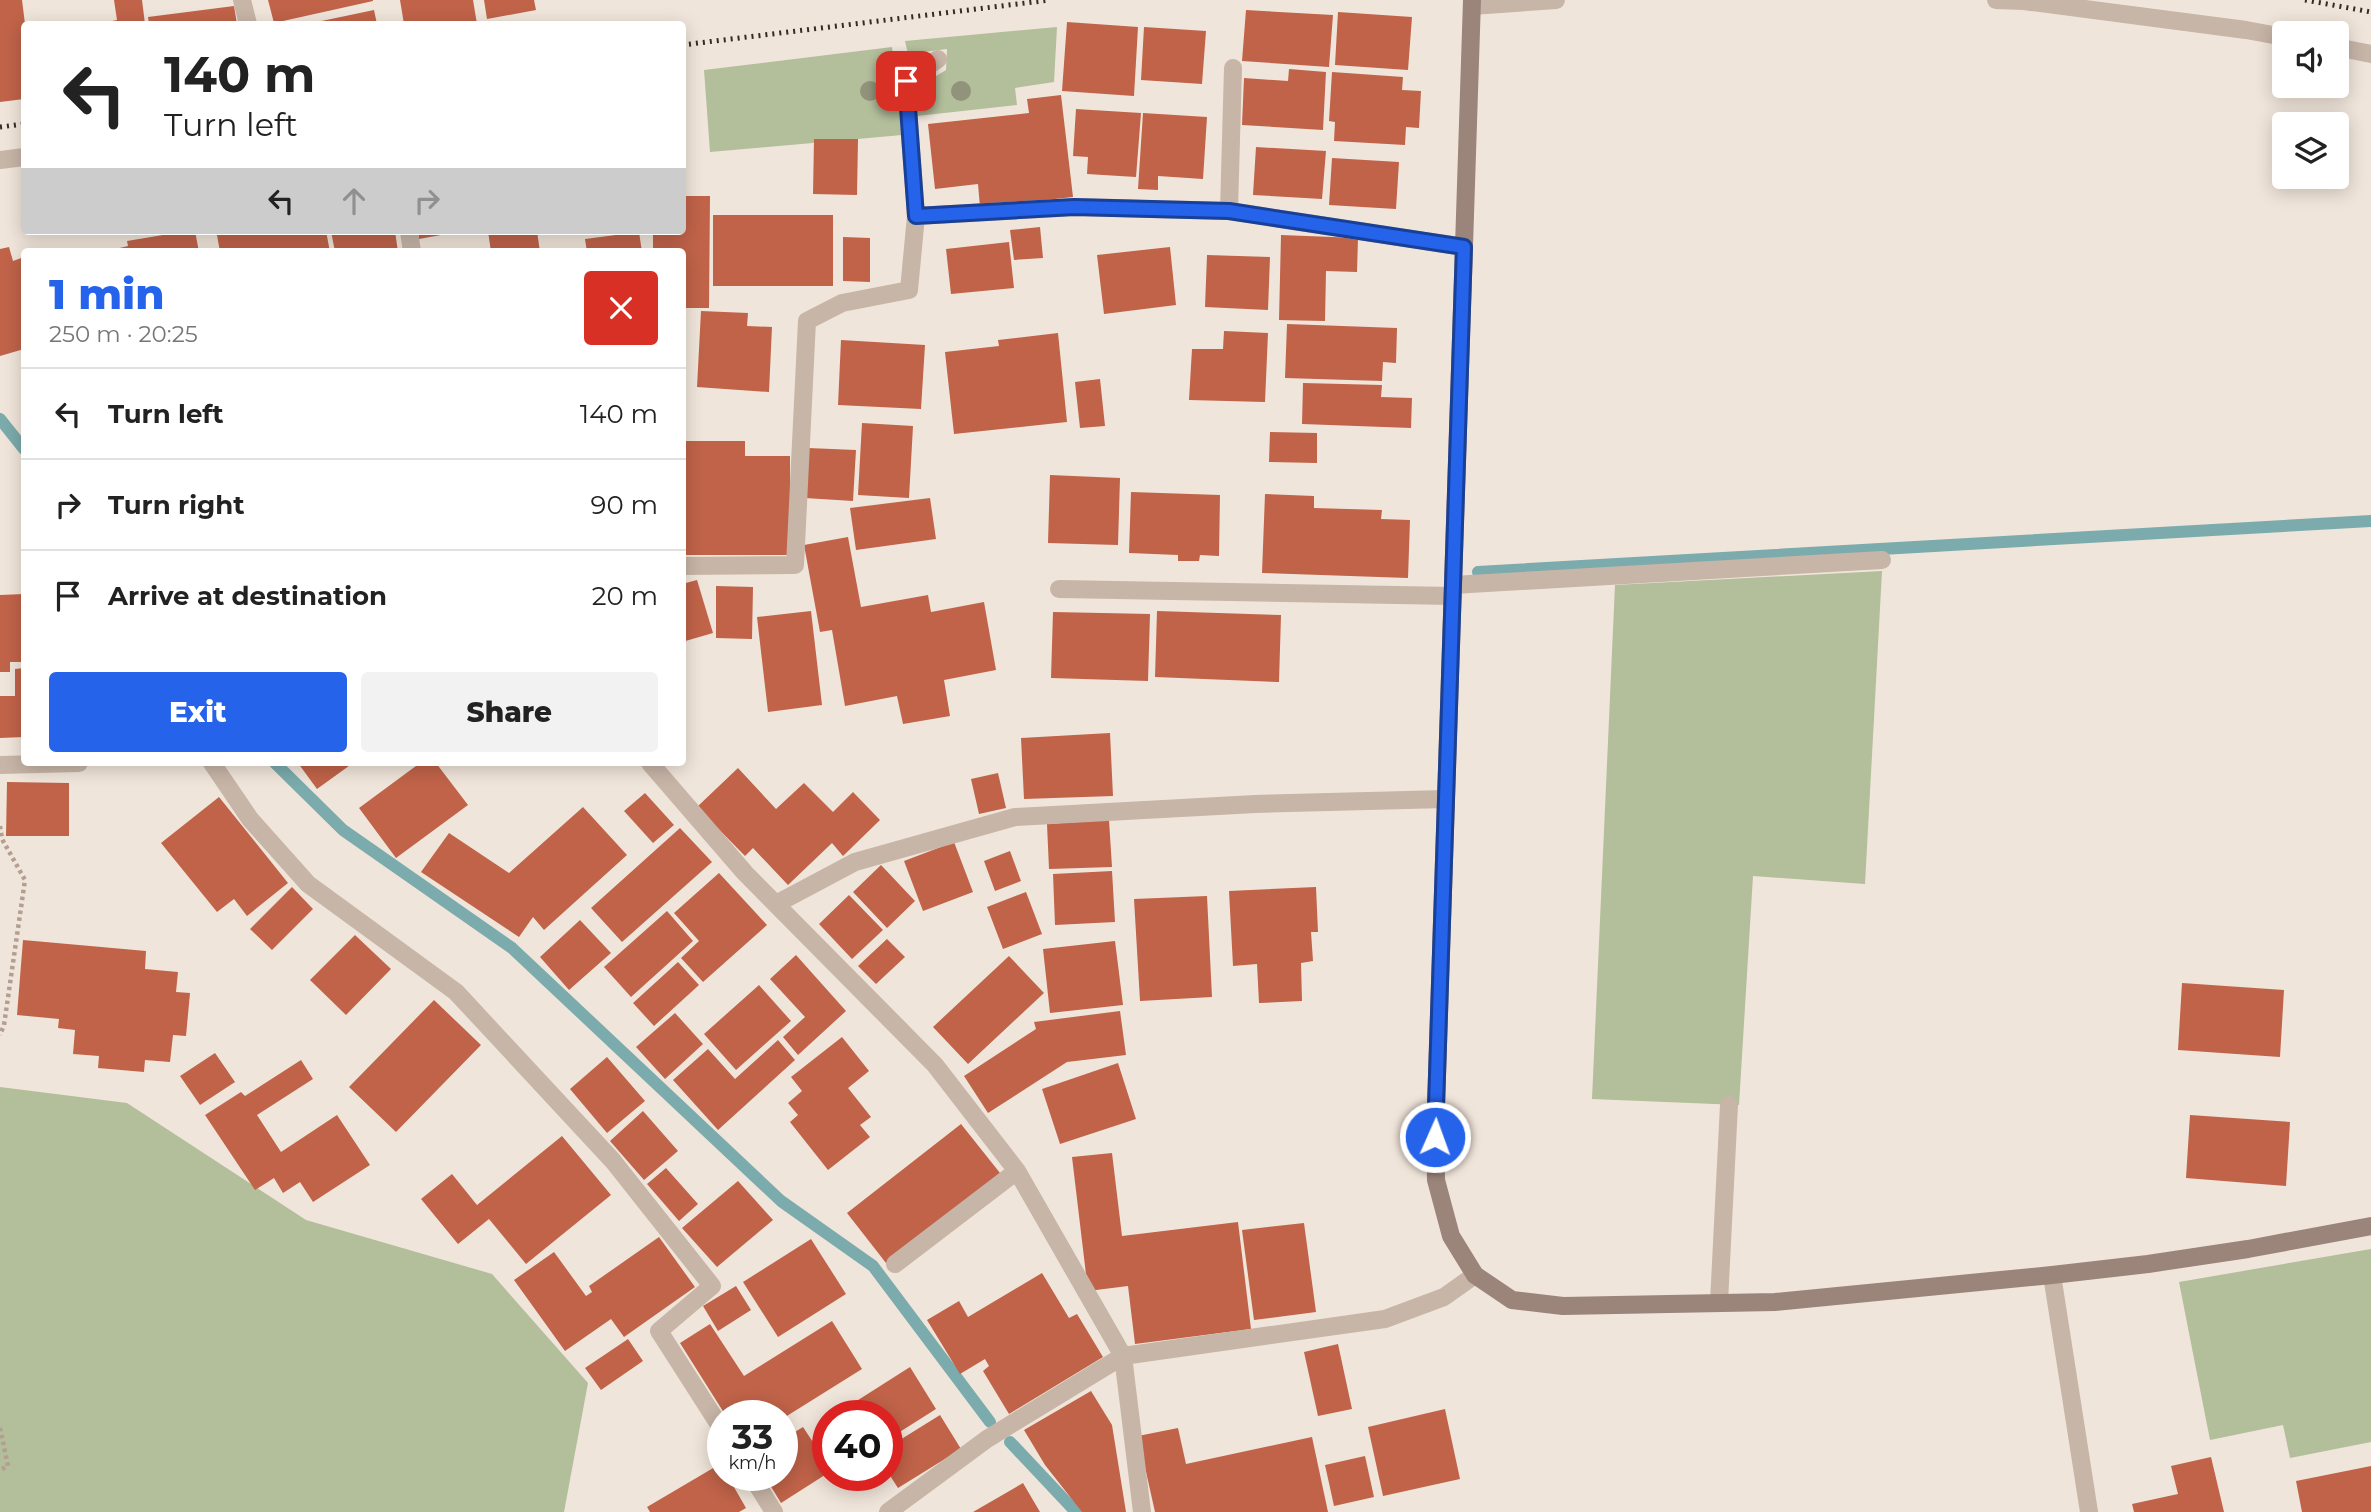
<!DOCTYPE html>
<meta charset="utf-8">
<style>
:root{--surface:#fff;--page:#f2f2f2;--text:#222;--muted:#767676;--line:#e0e0e0;--accent:#2563eb}
body{margin:0;font-family:Montserrat,sans-serif;background:var(--page);color:var(--text);height:100vh;display:flex;flex-direction:column;font-size:26px;white-space:nowrap}
*{box-sizing:border-box;margin:0}
p{font-size:23px;color:var(--muted)}
.icon{flex:none;width:38px;height:38px;fill:none;stroke:currentColor;stroke-width:2;stroke-linecap:round;stroke-linejoin:round}
.map{position:relative;flex:1;overflow:hidden}
.panel{position:absolute;left:21px;top:248px;width:665px;height:518px;display:flex;flex-direction:column;background:var(--surface);border-radius:7px;box-shadow:0 4px 18px #0003}
.panel>*{flex:none}
.top-card{position:absolute;left:21px;top:21px;width:665px;height:214px;border-radius:7px;box-shadow:0 4px 18px #0003;background:#fff;color:var(--text);overflow:hidden}
.fabs{position:absolute;left:2272px;top:21px;display:grid;gap:14px}
.fabs a{display:grid;place-items:center;width:77px;height:77px;border-radius:7px;background:var(--surface);box-shadow:0 4px 18px #0003;font-size:35px}
.speed{position:absolute;left:707px;top:1400px;display:flex;gap:14px;font-size:35px;font-weight:700;text-align:center}
.speed>*{display:grid;place-content:center;width:91px;height:91px;border-radius:50%;background:var(--surface);box-shadow:0 4px 18px #0003;line-height:1}
.speed small{font-size:18px;font-weight:400}
.speed .limit{border:10px solid #d22;background:#fff;color:#111}
.pin{position:absolute;display:grid;place-items:center;width:60px;height:60px;color:#fff;margin:-30px;border-radius:14px;box-shadow:0 4px 10px #0006}
.me{position:absolute;width:77px;margin:-38px;rotate:2deg;stroke-linejoin:round;filter:drop-shadow(0 0 5px #0008)}
.turn{display:flex;align-items:center;gap:24px;height:147px;padding:0 28px;font-size:32px}
.turn .icon{width:91px;height:91px;stroke-width:2.5}
.turn b{display:block;font-size:49px;line-height:60px}
.lanes{display:flex;align-items:center;height:66px;padding:0 28px;background:#0003;justify-content:center;gap:35px;direction:ltr}
.lanes .off{opacity:.35}
.round{display:grid;place-items:center;flex:none;width:74px;height:74px;border-radius:7px;background:var(--page)}
.summary{display:flex;align-items:center;justify-content:space-between;height:119px;padding:0 28px}
h1{font-size:42px;font-weight:800;line-height:52px;color:var(--accent)}
.button{display:flex;gap:14px;margin-top:auto;padding:14px 28px}
.button a{flex:1;height:80px;border-radius:7px;background:var(--accent);color:#fff;font-size:28px;font-weight:800;line-height:80px;text-align:center}
.button a+a{background:var(--page);color:var(--text)}
ul{padding:0;list-style:none}
li{display:flex;align-items:center;gap:21px;height:91px;padding:0 28px;border-top:2px solid var(--line)}
li div{flex:1}
li b{display:block;font-size:26px}
li em{font-style:normal}
.map>svg:first-child{display:block}
.green{fill:#b3be9b}
.lines{fill:none;stroke-linecap:round;stroke-linejoin:round}
.stream{stroke:#7babac;stroke-width:12}
.building{fill:#c06349}
.path{stroke:#b39f91;stroke-width:4.5;stroke-dasharray:3.5 3.5;stroke-linecap:butt}
.street{stroke:#c7b5a7;stroke-width:18}
.secondary{stroke:#9b8479;stroke-width:18}
.rail{stroke:#342b27;stroke-width:5;stroke-dasharray:2 5;stroke-linecap:butt}
.tree{fill:#91947a}
.route-casing{stroke:#184099;stroke-width:18}
.route{stroke:#2563eb;stroke-width:12}
</style>
<div class="map">
<svg width="2371" height="1512" viewBox="0 0 2371 1512">
<rect width="100%" height="100%" fill="#f0e5da"/>
<path class="green" d="M1057 27 1054 82 1015 88 1017 105 917 116 915 89 946 70 947 49 908 54 905 41Z
M892 47 902 135 710 152 704 70Z
M1882 571 1865 884 1753 876 1739 1105 1592 1099 1615 585Z
M0 1087 127 1103 306 1220 492 1274 588 1383 564 1512H0Z
M2371 1249V1442L2290 1458 2283 1425 2210 1440 2179 1282Z"/>
<g class="lines">
<path class="stream" d="M0 419 24 449
M1478 572 2371 521
M275 763 343 830 512 948 781 1201 873 1266 990 1422
M1010 1442 1076 1512"/>
</g>
<path class="building" d="M0 0H22L25 24 24 99 0 102Z
M114 0H142L145 24H98L117 20Z
M268 0H373V1L274 23Z
M400 0H473L477 24H404Z
M484 0H534L536 10 487 19Z
M234 6 237 24H149L148 17Z
M374 10 377 24H312V23Z
M1246 10 1333 15 1329 67 1242 61Z
M1338 12 1412 17 1408 70 1335 65Z
M1067 22 1138 27 1134 96 1062 91Z
M1144 27 1206 31 1202 84 1141 80Z
M1289 69 1326 72 1323 130 1242 125 1244 78 1288 81Z
M1332 72 1403 77 1402 90 1421 91 1419 128 1406 127 1405 145 1334 141 1335 122 1329 121Z
M1061 95 1073 197 980 207 978 184 935 189 928 124 1029 113 1027 99Z
M1076 109 1141 113 1136 177 1087 174 1088 157 1073 156Z
M1143 113 1207 117 1203 179 1158 176V190L1138 189Z
M814 139H858L857 195 813 194Z
M1256 147 1326 151 1322 199 1253 195Z
M1332 158 1399 162 1396 209 1329 205Z
M682 196H710L709 308H682V252H653V231H682Z
M713 215H833V286H713Z
M1040 227 1043 258 1014 260 1010 230Z
M187 231H195L199 252H103L128 246 127 241Z
M238 231H326L330 252H220L217 235Z
M331 231H395L398 252H335Z
M418 231H457V232L419 239Z
M488 231H537L540 252H491Z
M639 232 642 252H587L585 239Z
M1281 235 1358 238 1357 272 1326 271 1325 321 1279 320Z
M843 237 870 238V282L843 281Z
M1009 242 1014 288 951 294 946 249Z
M9 247 13 261 24 257V349L0 356V249Z
M1170 247 1176 305 1104 314 1097 255Z
M1207 255 1270 257 1268 310 1205 307Z
M701 311 748 313 747 326 772 327 769 392 697 387Z
M1287 324 1397 328 1396 363 1383 362 1382 381 1285 378Z
M1224 331 1268 333 1265 402 1189 400 1192 349H1223Z
M1058 333 1067 422 954 434 945 352 999 346 998 340Z
M841 340 925 345 921 409 838 405Z
M1100 379 1105 426 1080 428 1075 382Z
M1303 383 1382 385 1381 397 1412 398 1411 428 1302 424Z
M862 423 913 426 909 498 858 495Z
M1270 432 1317 433V463L1269 462Z
M682 441H745V456H790V555H684Z
M808 448 856 450 853 501 805 498Z
M1050 475 1120 478 1118 545 1048 543Z
M1131 492 1220 495 1219 556 1200 555 1199 561H1178V555L1129 553Z
M1265 494 1314 496V508L1382 510 1381 519 1410 520 1408 578 1262 573Z
M930 498 936 539 856 550 850 508Z
M848 537 861 607 928 595 931 612 984 602 996 670 944 680 950 716 903 724 897 696 845 706 832 630 820 632 804 545Z
M697 580 713 633 682 642V584Z
M716 586 753 587 752 639 716 638Z
M24 594V662H10V672H0V595Z
M811 611 822 705 768 712 757 617Z
M1157 611 1281 615 1279 682 1155 677Z
M1053 612 1150 614 1148 681 1051 678Z
M24 668V737L0 738V696H15V669Z
M1110 733 1113 796 1024 799 1021 738Z
M298 763H353L317 789Z
M420 763H436L468 805 396 858 359 808Z
M738 768 776 809 804 783 833 812 853 792 880 820 843 856 832 843 788 885 753 848 745 856 697 807Z
M998 773 1006 808 979 814 971 779Z
M7 782 69 783V836H6Z
M645 793 674 825 653 843 624 811Z
M219 797 288 883 247 916 234 899 217 912 161 843Z
M583 807 627 855 544 930 533 917 519 937 421 872 449 833 509 873Z
M1109 820 1112 867 1049 869 1047 824Z
M680 828 712 862 622 942 591 908Z
M954 842 973 892 923 911 904 861Z
M1010 851 1021 881 995 891 984 861Z
M881 865 915 901 887 928 853 892Z
M1112 871 1115 922 1055 925 1053 874Z
M719 873 767 925 703 982 681 958 699 941 674 913Z
M292 887 313 909 272 950 250 929Z
M1316 887 1318 932H1311L1313 961 1301 963 1302 1001 1259 1003 1257 964 1233 966 1229 891Z
M1026 892 1042 934 1003 949 987 907Z
M849 895 883 930 852 959 819 924Z
M1207 896 1212 997 1140 1001 1134 899Z
M667 911 693 941 631 997 604 967Z
M580 920 611 953 569 990 540 957Z
M355 935 391 969 346 1015 310 980Z
M887 939 905 957 876 984 858 966Z
M23 940 146 951 145 969 178 972 176 992 190 993 186 1036 173 1035 170 1062 145 1060 144 1072 98 1068 99 1056 73 1054 75 1030 58 1028 59 1019 17 1015Z
M1115 941 1123 1005 1050 1013 1043 949Z
M796 955 846 1011 798 1055 783 1037 805 1017 770 979Z
M1009 956 1044 993 968 1064 933 1027Z
M678 962 699 985 654 1026 633 1003Z
M2182 983 2284 990 2280 1057 2178 1050Z
M759 985 791 1021 736 1070 704 1034Z
M434 1000 481 1045 396 1132 349 1087Z
M1120 1011 1126 1055 1067 1062 988 1113 964 1076 1036 1029 1034 1022Z
M675 1013 703 1044 665 1079 636 1047Z
M842 1037 869 1071 848 1088 871 1117 860 1125 870 1137 828 1170 790 1122 798 1115 788 1103 802 1091 791 1077Z
M778 1040 795 1060 718 1130 673 1080 708 1049 735 1079Z
M215 1053 235 1082 200 1105 180 1076Z
M607 1057 645 1101 607 1133 570 1089Z
M301 1060 313 1079 257 1115 281 1152 337 1115 370 1165 313 1202 300 1182 283 1193 274 1178 255 1190 205 1115 241 1092 245 1096Z
M1118 1063 1136 1119 1060 1144 1042 1089Z
M643 1111 678 1151 644 1180 610 1141Z
M2190 1115 2290 1122 2286 1186 2186 1178Z
M961 1124 1000 1173 886 1263 847 1213Z
M562 1136 611 1195 526 1264 489 1219 458 1244 421 1199 452 1174 477 1205Z
M1112 1153 1122 1236 1238 1222 1251 1329 1135 1344 1128 1286 1088 1291 1072 1157Z
M666 1168 698 1204 679 1221 647 1184Z
M738 1181 773 1220 717 1267 682 1228Z
M1304 1223 1316 1312 1254 1320 1242 1230Z
M659 1237 695 1287 624 1337 611 1319 565 1351 514 1280 554 1252 586 1296 592 1292 589 1286Z
M811 1239 846 1294 778 1337 743 1282Z
M1042 1273 1069 1318 1077 1314 1103 1357 1009 1414 983 1371 989 1366 985 1359 960 1374 927 1320 959 1301 968 1317Z
M736 1286 751 1310 718 1331 703 1306Z
M832 1321 862 1369 782 1419V1416H726L680 1343 710 1324 744 1376Z
M628 1339 643 1361 601 1390 585 1368Z
M1338 1344 1352 1409 1318 1416 1304 1352Z
M910 1367 936 1409 887 1440V1416H848L844 1409Z
M1091 1391 1112 1425 1126 1512H1082L1045 1465 1024 1430Z
M1445 1409 1460 1479 1383 1496 1368 1427Z
M940 1415 961 1449 898 1488 887 1471V1448Z
M803 1427 828 1465V1473L781 1503 764 1475H782V1440Z
M1178 1428 1186 1464 1312 1437 1328 1512H1155L1138 1436Z
M1365 1456 1374 1497 1334 1506 1325 1465Z
M2211 1457 2224 1512H2134L2132 1504 2178 1494 2171 1466Z
M720 1464 723 1475H727L746 1508 739 1512H650L647 1507Z
M2371 1466V1512H2302L2296 1481Z
M1023 1483 1040 1512H973Z"/>
<g class="lines">
<path class="path" d="M0 826 2 839 25 880 4 1025 0 1035
M0 1428 8 1466 0 1470"/>
<path class="street" d="M242 0 248 24
M1996 0 2024 1 2246 30 2284 37
M1472 6 1556 0
M2336 47 2371 54
M0 160 24 157
M1229 211 1233 68
M916 216 1074 207 1229 211 1464 247
M409 231 412 252
M682 566 795 565 807 321 842 303 909 290 916 216 906 81 938 59
M1453 585 1882 560
M1059 589 1453 596
M212 763 250 819 308 884 456 992 613 1161 712 1286 659 1331 723 1431
M650 763 745 873 935 1065 1017 1171 1123 1356 1142 1512
M0 765 79 763
M776 904 855 862 1015 817 1255 804 1446 799
M895 1264 1017 1171
M2052 1275 2089 1512
M1719 1302 1729 1105
M751 1475 774 1512
M888 1512 987 1439 1123 1356 1385 1319 1444 1297 1475 1275"/>
<path class="secondary" d="M1472 0 1435 1137 1436 1180 1451 1236 1475 1275 1512 1300 1563 1306 1775 1302 2052 1275 2148 1264 2248 1249 2371 1226"/>
<path class="rail" d="M2305 0 2371 12
M682 45 1050 0
M0 127 24 124"/>
</g>
<g class="tree">
<circle cx="870" cy="91" r="10"/>
<circle cx="961" cy="91" r="10"/>
</g>
<g class="lines">
<defs>
<path id="route" d="M906 81 916 216 1074 207 1229 211 1464 247 1435 1137"/>
</defs>
<use href="#route" class="route-casing"/>
<use href="#route" class="route"/>
</g>
</svg>
<div class="fabs">
<a><svg class="icon" aria-label="sound" viewBox="0 0 24 24"><path d="M4 9h4l5-4v14l-5-4H4zM17 9q2 3 0 6"/></svg></a>
<a><svg class="icon" aria-label="layers" viewBox="0 0 24 24"><path d="M12 4l9 5-9 5-9-5zM3 14l9 5 9-5"/></svg></a>
</div>
<div class="speed"><div>33<small>km/h</small></div><div class="limit">40</div></div>
<div class="pin" style="left:906px;top:81px;background:#d93025"><svg class="icon" aria-label="arrive" viewBox="0 0 24 24"><path d="M6 21V4h12l-3 4 3 4H6"/></svg></div>
<svg class="me" style="left:1435px;top:1137px" viewBox="-20 -20 40 40"><circle r="17" fill="#2563eb" stroke="#fff" stroke-width="3"/><path d="M0-11L8 9 0 5-8 9z" fill="#fff"/></svg>
<div class="top-card">
<div class="turn"><svg class="icon" aria-label="left" viewBox="0 0 24 24"><path d="M17 20v-9H6M10 6l-5 5 5 5"/></svg><div><b>140 m</b>Turn left</div></div>
<div class="lanes"><svg class="icon" aria-label="left" viewBox="0 0 24 24"><path d="M17 20v-9H6M10 6l-5 5 5 5"/></svg><svg class="icon off" aria-label="ahead" viewBox="0 0 24 24"><path d="M12 20V5M6 11l6-6 6 6"/></svg><svg class="icon off" aria-label="right" viewBox="0 0 24 24"><path d="M7 20v-9h11M14 6l5 5-5 5"/></svg></div>
</div>
<section class="panel">
<div class="summary"><div><h1>1 min</h1><p>250 m · 20:25</p></div><a class="round" style="background:#d93025;color:#fff"><svg class="icon" aria-label="close" viewBox="0 0 24 24"><path d="M6 6l12 12M18 6L6 18"/></svg></a></div>
<ul>
<li><svg class="icon" aria-label="left" viewBox="0 0 24 24"><path d="M17 20v-9H6M10 6l-5 5 5 5"/></svg><div><b>Turn left</b></div><em>140 m</em></li>
<li><svg class="icon" aria-label="right" viewBox="0 0 24 24"><path d="M7 20v-9h11M14 6l5 5-5 5"/></svg><div><b>Turn right</b></div><em>90 m</em></li>
<li><svg class="icon" aria-label="arrive" viewBox="0 0 24 24"><path d="M6 21V4h12l-3 4 3 4H6"/></svg><div><b>Arrive at destination</b></div><em>20 m</em></li>
</ul>
<div class="button"><a>Exit</a><a>Share</a></div>
</section>
</div>
